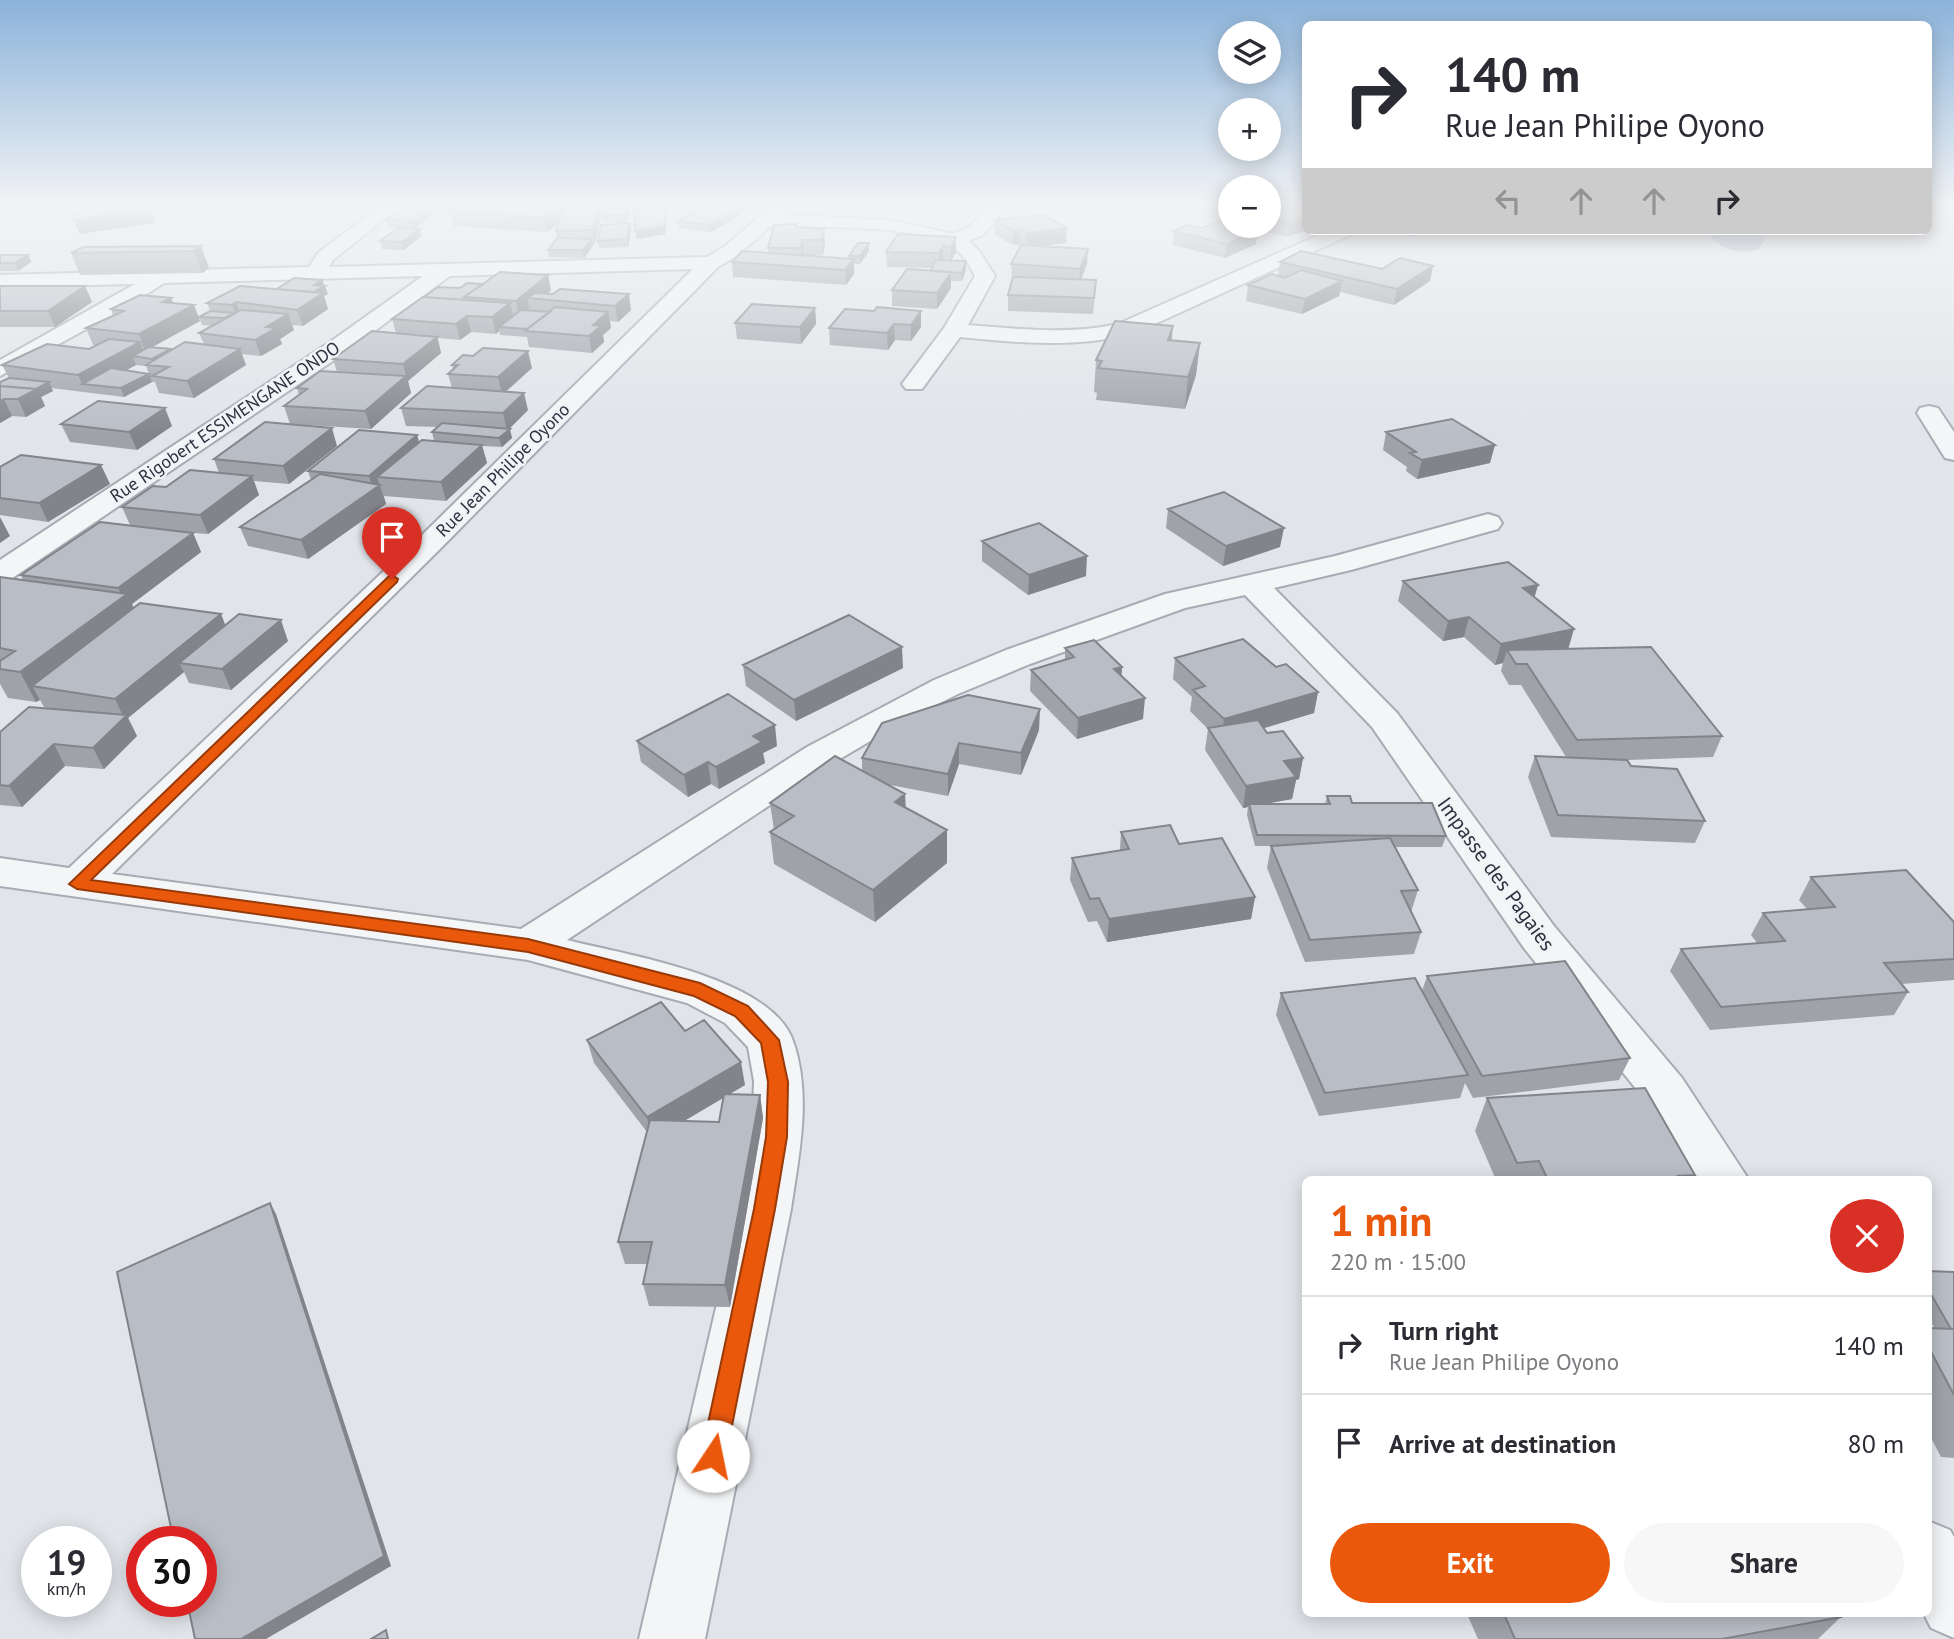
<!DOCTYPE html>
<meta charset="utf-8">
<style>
:root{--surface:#fff;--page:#f7f7f7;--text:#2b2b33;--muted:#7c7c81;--line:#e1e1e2;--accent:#ea580c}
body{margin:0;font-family:"PT Sans",sans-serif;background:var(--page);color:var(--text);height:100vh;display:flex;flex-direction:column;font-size:26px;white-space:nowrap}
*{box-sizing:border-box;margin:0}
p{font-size:23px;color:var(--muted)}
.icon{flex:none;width:38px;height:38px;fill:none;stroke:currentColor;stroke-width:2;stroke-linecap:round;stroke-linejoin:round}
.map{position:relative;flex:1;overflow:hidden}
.sheet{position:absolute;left:1302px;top:1176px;width:630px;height:441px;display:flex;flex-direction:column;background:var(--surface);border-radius:10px;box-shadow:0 4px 18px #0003}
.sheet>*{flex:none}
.hud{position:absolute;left:1302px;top:21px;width:630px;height:214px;border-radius:10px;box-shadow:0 4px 18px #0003;background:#fff;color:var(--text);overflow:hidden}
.fabs{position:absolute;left:1218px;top:21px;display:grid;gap:14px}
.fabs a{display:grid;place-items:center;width:63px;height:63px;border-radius:50%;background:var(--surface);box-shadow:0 4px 18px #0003;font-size:35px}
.speed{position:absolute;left:21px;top:1526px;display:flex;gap:14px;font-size:35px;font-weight:700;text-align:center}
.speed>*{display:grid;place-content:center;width:91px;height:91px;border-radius:50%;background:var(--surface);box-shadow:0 4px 18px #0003;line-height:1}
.speed small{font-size:18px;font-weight:400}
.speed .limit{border:10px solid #d22;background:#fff;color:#111}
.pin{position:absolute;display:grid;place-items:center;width:60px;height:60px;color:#fff;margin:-72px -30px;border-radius:50% 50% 50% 0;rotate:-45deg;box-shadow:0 0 7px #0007}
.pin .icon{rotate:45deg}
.me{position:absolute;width:77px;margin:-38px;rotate:11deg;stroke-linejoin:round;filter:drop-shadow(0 0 5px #0008)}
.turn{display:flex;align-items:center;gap:24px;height:147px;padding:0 28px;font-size:32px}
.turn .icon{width:91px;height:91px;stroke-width:2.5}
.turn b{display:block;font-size:49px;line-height:60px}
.lanes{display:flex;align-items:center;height:66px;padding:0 28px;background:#0003;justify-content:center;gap:35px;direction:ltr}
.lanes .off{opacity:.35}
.round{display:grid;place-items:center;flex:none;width:74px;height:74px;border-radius:37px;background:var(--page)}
.headline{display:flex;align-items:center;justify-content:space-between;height:119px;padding:0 28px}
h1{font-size:42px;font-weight:700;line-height:52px;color:var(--accent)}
.button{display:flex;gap:14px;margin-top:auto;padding:14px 28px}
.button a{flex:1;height:80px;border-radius:42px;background:var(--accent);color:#fff;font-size:28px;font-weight:700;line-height:80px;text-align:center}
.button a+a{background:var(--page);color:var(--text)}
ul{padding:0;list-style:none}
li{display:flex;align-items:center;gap:21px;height:98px;padding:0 28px;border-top:2px solid var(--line)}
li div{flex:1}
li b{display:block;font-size:26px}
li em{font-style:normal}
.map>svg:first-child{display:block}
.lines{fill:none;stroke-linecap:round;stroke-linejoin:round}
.river{fill:#9fb1c6;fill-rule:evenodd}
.street-casing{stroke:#a7abb3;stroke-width:4}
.street{fill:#f4f5f7;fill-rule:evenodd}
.wall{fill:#9fa3a9;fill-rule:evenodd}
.shaded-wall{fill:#82848a}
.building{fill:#b9bdc5;stroke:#82848a;stroke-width:2}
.route{fill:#ea580c;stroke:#983908;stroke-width:2}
.labels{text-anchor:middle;stroke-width:5;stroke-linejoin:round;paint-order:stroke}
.far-street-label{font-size:18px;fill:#2b323f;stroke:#f1f3f6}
.street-label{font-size:21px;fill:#2b323f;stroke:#f1f3f6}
</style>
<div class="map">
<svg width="1954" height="1639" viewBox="0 0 1954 1639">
<rect width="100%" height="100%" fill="#e1e4e9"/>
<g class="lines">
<path class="river" d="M1707 231H1759L1765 240 1759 249C1737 255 1720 250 1707 231Z"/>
<defs>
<path id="street" d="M379 207H399L333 260 329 267 707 257 724 247 771 207H790L782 215 889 220 954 234 970 226 989 207H1007L984 234 969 241 979 251 995 276 968 325C1018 329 1068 335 1118 324L1328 231H1352L1350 235 1133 334C1074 348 1019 343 960 337L922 389H906L902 384 944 328 975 276C969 265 963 253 952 247 913 223 818 228 771 226L738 255 718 267 442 547 112 874 521 929 807 747 934 680 1006 650 1165 594 1335 556 1488 514 1498 517 1502 523 1498 529 1351 570 1274 588 1397 713 1554 926 1682 1078 1749 1180H1696L1648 1104 1524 948 1372 727 1245 595 1185 608 1030 664 958 694 906 720 833 763 567 940C626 955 771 977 793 1041 812 1094 799 1155 791 1209L705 1639H639L739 1209 752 1137 754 1081 748 1047 725 1023 687 1003 528 960 0 886V858L69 868 422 535 693 269 450 276 346 352 11 579 0 582V560L330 342 423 276 164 283 125 308 0 376V360L135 284 0 287V275L309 267 318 253Z
M1929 406 1938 408 1954 432V460L1945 458 1917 413 1920 408Z
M1928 1521 1950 1530 1954 1537V1638L1931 1628 1924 1614H1928Z"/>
</defs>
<use href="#street" class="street-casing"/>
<use href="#street" class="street"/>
</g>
<path class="wall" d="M445 207H575L573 208H598L630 216 625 223 603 222 602 220H600L595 244H593V246L584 258 549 257 548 250 557 238 556 231 558 223 547 232 453 226 450 212 452 210H446Z
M635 207H756V209L753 213H739V216L711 232 679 228 678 221 697 211 666 210 667 218 665 234 637 239Z
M1269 207H1306V230L1287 237 1253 228V226H1269Z
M432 208 433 215 415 228 388 227 386 220Z
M995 220 1067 228 1066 243 1040 246 1087 264 1081 280 1095 296 1093 314 1008 311V295L1012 279 1011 264 1022 245 1020 244 1013 245 995 235Z
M630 223 631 231 628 247 599 248 598 241Z
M797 227 824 229 825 244 823 255 804 256 849 259V256L869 251 860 264H854V274L846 285 733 277 732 262 769 253 768 248Z
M1174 231 1256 244 1225 258 1173 245Z
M1397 231H1435L1434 233 1407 236Z
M421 236 404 250 382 249 380 241Z
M956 237V252L951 261H966V269L962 281H951V288L937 309 892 306V290L931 271 932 268 887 267 886 252Z
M201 246 209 268 202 273 80 275 71 253Z
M0 255H28L31 262 18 271H0Z
M1280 262 1382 269 1433 266 1430 281 1394 305 1340 292 1339 296 1302 314 1246 301 1248 285 1278 276Z
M322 280 328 294 324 296 328 309 303 326 292 325 294 330 280 339 282 344 261 356 242 354 246 365 194 398 159 393 155 382H152L124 397 51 388 53 391 41 397 45 406 26 417 12 416 0 423V382L9 378 2 365 89 349 97 345H93L86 328 113 316 111 309 171 298 173 303 194 305 200 321 152 347 171 349 204 344 199 333 213 326 202 325 199 317 210 311 207 303ZM136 365 146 366 149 374 126 370Z
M0 286H85L92 302 55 327H0Z
M460 288 551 290 547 294H553L560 289 631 310 618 322 610 321 611 328 603 335 604 342 592 353 529 347 527 337 500 335 499 331 496 334 471 332 460 340 438 338 441 353 408 381 411 393 371 429 290 424 284 406 299 395 297 388 337 372 333 359 396 333 392 319Z
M815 308 816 324 801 344 737 339 735 323Z
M874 311H921V327L911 341 895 340 888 350 830 345 829 328Z
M1172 341 1200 343 1196 375 1185 409 1096 400 1097 393 1094 392 1096 360Z
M452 365 532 368 506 392 528 410 509 429 512 438 502 447 482 446 487 463 446 501 384 496 386 504 308 559 248 546 240 527 311 480 308 471 417 435 419 442 434 441 432 432 437 427 406 426 401 408 452 388 448 374 453 370Z
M61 424 172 426 137 450 70 442Z
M1386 432 1490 463 1417 479 1406 471 1407 467 1383 450Z
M337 446 289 484 254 481 259 495 208 534 193 533 201 552 132 604 133 608 221 614 225 625 288 641 231 690 189 683 184 672 128 718 137 736 104 769 65 766 22 807 0 805V732L51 709 44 707 40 700 36 702 8 698 0 684V577L23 580 21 575 130 525 122 507 166 487 219 473 214 459Z
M0 467 110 484 48 522 0 515Z
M1168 509 1280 547 1223 566 1166 528Z
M982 541 1086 576 1028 595 982 561Z
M1403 581 1538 585 1534 597 1568 649 1722 736 1713 757 1628 760 1631 766 1705 821 1695 843 1551 837 1528 777 1535 756 1566 757 1521 685H1509L1501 671 1503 663 1495 665 1464 637 1443 641 1398 601Z
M1065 648 1121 676 1143 719 1077 739 1030 691 1031 670 1065 660Z
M1175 658 1276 667 1318 692 1314 713 1264 728 1267 733 1303 758 1299 779 1296 780 1292 799 1264 804H1325L1327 796 1352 803 1446 836 1442 847H1395L1418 890 1411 912 1421 932 1414 954 1305 962 1267 868 1271 846H1255L1247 815 1248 807 1243 808 1205 750 1208 729 1190 711 1192 697 1173 679Z
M743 665 903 668 796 721 746 686Z
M1039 730 1021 775 959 764 948 796 885 784 906 808 947 863 875 922 774 864 770 832 774 830 770 803 862 771V758Z
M637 741 777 746 763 753 765 763 719 789 711 784 688 797 641 762Z
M1121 832 1179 844 1255 897 1251 919 1107 942 1097 921 1088 922 1070 880 1072 858 1120 850Z
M1811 877 1954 922V980L1901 984 1908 992 1894 1015 1710 1030 1670 971 1681 949 1757 943 1751 935 1763 913 1807 909 1799 900Z
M1427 976 1630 1058 1619 1080 1473 1098 1465 1083 1460 1098 1319 1116 1276 1015 1281 993 1422 991Z
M685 1031 745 1085 729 1094 760 1095 763 1118 730 1307 649 1306 643 1284 647 1264H625L618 1242 647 1132 594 1063 587 1040ZM723 1098 719 1122 684 1121Z
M1487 1098 1695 1175 1692 1180H1496L1475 1131Z
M1928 1271 1954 1272V1458L1941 1457 1928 1432V1328L1935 1329 1928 1317Z
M1467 1614H1839L1841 1617 1818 1639H1478Z"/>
<path class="shaded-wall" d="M553 207H575L558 219 559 223 547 232 544 218 550 208Z
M598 207 600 221 595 244 592 230Z
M752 207H756V209L753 213Z
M432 208 433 215 415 228 413 221Z
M629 208 630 216 625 223 624 215Z
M150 209 155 223 80 234 74 220Z
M738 209 739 216 711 232 710 225Z
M666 210 667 218 665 234 637 239 635 231Z
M1306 217V230L1287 237 1289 223Z
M630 223 631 231 628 247 627 239Z
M1067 228 1066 243 1027 248V233Z
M420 229 421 236 404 250 402 242Z
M824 229 825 244 823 255 822 240Z
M1021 229 1020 244 1013 245V231Z
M1258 230 1256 244 1225 258 1227 244Z
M1408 231H1435L1434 233 1407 236Z
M956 237V252L951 261V247Z
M592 239 593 246 584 258 583 250Z
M802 240 804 255 802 262 801 248Z
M869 243V251L860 264V256Z
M201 246 209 268 202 273 194 251Z
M943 246V261L939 268V253Z
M1088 249 1087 264 1079 284 1080 269Z
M28 255 31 262 18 271 15 263Z
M854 259V274L846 285 845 270Z
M966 261V269L962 281V273Z
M1433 266 1430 281 1394 305 1397 289Z
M951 272V288L937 309V293Z
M548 275 551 290 540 299 527 298 529 308 519 317 516 301Z
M322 280 328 294 324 296 328 309 303 326 297 310 314 285Z
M1342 281 1339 296 1302 314 1305 299Z
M85 286 92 302 55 327 48 311Z
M629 294 631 310 618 322 615 306Z
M171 298 177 314 162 302Z
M236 302 241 318 227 327 224 318 235 313 232 305Z
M510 303 514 319 499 327V331L496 334 492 317Z
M194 305 200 321 145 351 139 334Z
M815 308 816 324 801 344 800 327Z
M921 311V327L911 341V325Z
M608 312 611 328 603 335 604 342 592 353 589 336 593 325Z
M288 314 294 330 280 339 282 344 261 356 255 340 266 327Z
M467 316 471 332 460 340 456 324Z
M894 324 895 340 888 350 887 333Z
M1173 326 1170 357 1168 340Z
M437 337 441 353 408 381 411 393 371 429 365 411 406 376 403 364Z
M140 342 146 358 133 356 136 365 98 386 82 384 78 375Z
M1200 343 1196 375 1185 409 1188 377Z
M240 349 246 365 194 398 187 381Z
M528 351 532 368 502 394 498 377Z
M149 374 152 382 124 397 121 388Z
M49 382 53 391 41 397 45 406 26 417 18 399Z
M524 393 528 410 507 431 503 413Z
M4 399 12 416 0 423V401Z
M165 408 172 426 137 450 129 432Z
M332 428 337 446 289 484 283 466Z
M510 429 512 438 502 447 499 438Z
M417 435 422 453 377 477 386 504 308 559 301 540 373 490 369 476Z
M482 445 487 463 446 501 441 482Z
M1495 445 1490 463 1417 479 1422 460Z
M101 465 110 484 48 522 39 503Z
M252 476 259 495 208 534 200 515Z
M0 517 10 536 0 543Z
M1284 528 1280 547 1223 566 1226 546Z
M193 533 201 552 132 604 141 624 32 686 40 700 36 702 20 672 123 598 118 588Z
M1087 556 1086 576 1028 595 1029 575Z
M1538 585 1532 606 1523 588Z
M221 614 229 635 179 663 184 672 128 718 137 736 104 769 93 748 124 718 115 699Z
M1469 617 1464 637 1443 641 1448 621Z
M281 620 288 641 231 690 222 669Z
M1574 629 1568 650H1507L1503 663 1495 665 1501 644Z
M902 647 903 668 796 721 794 700Z
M1122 667 1121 687 1114 669Z
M1318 692 1314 713 1221 741 1224 719Z
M1145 698 1143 719 1077 739 1078 718Z
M1040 709 1039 730 1021 775V753Z
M775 725 777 746 763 753 765 763 719 789 716 767 753 736Z
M959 743V764L948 796V774Z
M54 744 65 766 22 807 9 786Z
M1303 758 1299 779 1296 780 1292 799 1249 807V804L1248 807 1243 808 1246 786 1284 761Z
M708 762 711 784 688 797 684 775Z
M905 794 907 826 895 802Z
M947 830V863L875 922 873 890Z
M1255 897 1251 919 1107 942 1109 919Z
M741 1062 745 1085 652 1140 647 1117Z
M760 1095 763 1118 730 1307 725 1285Z
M270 1203 276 1214 391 1566 266 1639H241Z"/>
<path class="building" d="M80 207H149L150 209 74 220 71 211 81 210Z
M405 207 432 208 413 221 386 220Z
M458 207H553L550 208 556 209 544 218 450 212Z
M598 207 592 230 556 231 563 208Z
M705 207H718L738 209 710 225 678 221Z
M1275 207H1306V217L1289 223 1269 218V209Z
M598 208H629L624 215H601L603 213H599Z
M634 210H666L664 226 635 231Z
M1043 215 1067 228 1027 233 1021 229 1013 231 995 220Z
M1221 221 1230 223V226H1241L1258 230 1227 244 1174 231 1187 225 1202 228Z
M630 223 627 239 598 241 601 225Z
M796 224V227L824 229 822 240H802L801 248H768L774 225Z
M398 228 420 229 402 242 380 241Z
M898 234 956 237 951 247 943 246 939 253 886 252Z
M557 238 592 239 583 250H548Z
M858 243H869L860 256H849Z
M1021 245 1088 249 1080 269 1011 264Z
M201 246 194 251 71 253 83 247Z
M742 251 854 259 845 270 732 262Z
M1301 251 1382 269 1400 258 1433 266 1397 289 1280 262Z
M0 255H28L15 263H0Z
M935 260 966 261 962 273 931 271Z
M907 269 951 272 937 293 892 290Z
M1301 270 1342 281 1305 299 1248 285 1272 274 1285 278Z
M500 272 548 275 516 301 464 297Z
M1013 277 1096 280 1094 298 1008 295Z
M294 278 322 280 314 285 325 286 314 292 277 289Z
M467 283 483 284 464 297 465 300 424 297 438 287 460 288Z
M0 286H85L48 311H0Z
M240 286 323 293 297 310 236 302 232 305 207 303Z
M560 289 629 294 615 306 527 298 535 293 553 294Z
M140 295 171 298 162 302 194 305 139 334 86 328 124 311 111 309Z
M423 297 510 303 492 317 467 316 456 324 392 319Z
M752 304 815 308 800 327 735 323Z
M555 307 608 312 593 325 601 326 589 336 525 331Z
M877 307 921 311 911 325 894 324 887 333 829 328 845 309 874 311Z
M241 310 288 314 266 327 276 328 255 340 199 333Z
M521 310 550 312 527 329 499 327Z
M210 311 235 313 224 318 199 317Z
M1115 321 1173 326 1168 340 1200 343 1188 377 1098 368 1102 361 1096 360Z
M372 331 437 337 403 364 333 359Z
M109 339 140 342 78 375 2 365 47 344 89 349Z
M185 342 240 349 187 381 152 376 169 367 146 365Z
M149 347 171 349 152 359 133 356Z
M483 348 528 351 498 377 448 374 458 365H452L463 355 473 356Z
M111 368 149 374 121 388 82 384Z
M320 371 406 376 365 411 284 406 307 389 297 388Z
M9 378 49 382 36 389 0 386V382Z
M0 386 37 389 18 399H4L0 401Z
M427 386 524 393 503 413 401 408Z
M98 401 165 408 129 432 61 424Z
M1452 419 1495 445 1422 460 1410 453 1416 452 1386 432Z
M265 422 332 428 283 466 214 459Z
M442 423 510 429 499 438 432 432Z
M359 430 417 435 369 476 308 471Z
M422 440 482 445 441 482 377 477Z
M21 455 101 465 39 503 0 498V467Z
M190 470 252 476 200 515 122 507 153 486 166 487Z
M320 474 380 485 301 540 240 527Z
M1224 492 1284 528 1226 546 1168 509Z
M100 522 193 533 118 588 21 575Z
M1039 523 1087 556 1029 575 982 541Z
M1508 562 1538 585 1523 588 1574 629 1501 644 1469 617 1448 621 1403 581Z
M0 577 127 594 20 672 0 669V661L15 651 0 648Z
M140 603 221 614 115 699 32 686Z
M239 614 281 620 222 669 179 663Z
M849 615 902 647 794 700 743 665Z
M1243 639 1276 667 1286 664 1318 692 1224 719 1193 690 1205 686 1175 658Z
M1094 640 1122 667 1114 669 1145 698 1078 718 1031 670 1074 657 1065 648Z
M1651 647 1722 736 1577 740 1527 664H1516L1507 650Z
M728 694 775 725 753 736 762 742 716 767 708 762 684 775 637 741Z
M968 695 1040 709 1021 753 959 743 948 774 862 758 882 723Z
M29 707 127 715 93 748 54 744 9 786 0 785V732Z
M1258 720 1267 733 1283 731 1303 758 1284 761 1296 777 1246 786 1208 728Z
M835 756 905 794 895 802 947 830 873 890 770 832 794 816 770 803Z
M1535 756 1627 760 1631 766 1677 769 1705 821 1558 815Z
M1327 796H1350L1352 803H1432L1446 836 1257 835 1249 804H1330Z
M1170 825 1179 844 1222 838 1255 897 1109 919 1099 898 1090 899 1072 858 1129 849 1121 832Z
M1390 838 1418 890 1401 891 1421 932 1310 940 1271 846Z
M1906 870 1954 922V959L1884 963 1908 992 1721 1007 1681 949 1785 941 1763 913 1835 907 1811 877Z
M1565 961 1630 1058 1482 1076 1427 976Z
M1415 978 1468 1075 1325 1093 1281 993Z
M661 1002 685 1031 704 1020 741 1062 647 1117 587 1040Z
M1645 1088 1695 1175 1678 1176 1680 1180H1548L1539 1161 1517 1163 1487 1098Z
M724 1094 760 1095 725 1285 643 1284 652 1242H618L650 1120 719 1122Z
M270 1203 384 1556 241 1639H195L187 1601H201V1542H174L117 1272Z
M1928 1271 1954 1272V1329H1951L1928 1289Z
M1928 1328 1954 1329V1395L1928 1346Z
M1504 1614H1839L1841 1617 1722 1639H1515Z
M386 1630 388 1639H371Z"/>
<linearGradient id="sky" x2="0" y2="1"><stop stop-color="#8bb3da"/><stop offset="0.47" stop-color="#f2f3f5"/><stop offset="1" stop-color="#f2f3f5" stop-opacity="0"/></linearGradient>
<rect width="1954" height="436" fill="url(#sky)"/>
<path class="route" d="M392 575 398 579 397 582 91 880 528 939 700 983 748 1006 779 1040 788 1082 787 1137 775 1209 726 1456 722 1465 713 1468 705 1465 701 1456 754 1209 766 1137 768 1082 761 1043 735 1016 694 996 528 952 77 889 69 884 388 577Z"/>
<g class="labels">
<g class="far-street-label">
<text transform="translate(225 422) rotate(-34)" y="6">Rue Rigobert ESSIMENGANE ONDO</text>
<text transform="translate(503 470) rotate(-45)" y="6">Rue Jean Philipe Oyono</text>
</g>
<g class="street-label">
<text transform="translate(1496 874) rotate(54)" y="7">Impasse des Pagaies</text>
</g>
</g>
</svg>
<div class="fabs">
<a><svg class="icon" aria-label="layers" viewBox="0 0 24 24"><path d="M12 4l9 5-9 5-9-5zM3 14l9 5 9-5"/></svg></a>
<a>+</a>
<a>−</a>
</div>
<div class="speed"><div>19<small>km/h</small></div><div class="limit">30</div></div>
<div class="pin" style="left:392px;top:579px;background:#d93025"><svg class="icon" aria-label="arrive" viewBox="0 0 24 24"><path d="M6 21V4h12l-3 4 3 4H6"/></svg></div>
<svg class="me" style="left:713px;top:1456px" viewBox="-20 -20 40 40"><circle r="19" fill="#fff"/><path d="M0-13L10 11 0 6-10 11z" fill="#ea580c"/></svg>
<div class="hud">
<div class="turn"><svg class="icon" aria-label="right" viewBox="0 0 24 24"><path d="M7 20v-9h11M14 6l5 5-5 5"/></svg><div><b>140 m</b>Rue Jean Philipe Oyono</div></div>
<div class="lanes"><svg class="icon off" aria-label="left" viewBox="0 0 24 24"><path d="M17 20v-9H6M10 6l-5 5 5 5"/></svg><svg class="icon off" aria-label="ahead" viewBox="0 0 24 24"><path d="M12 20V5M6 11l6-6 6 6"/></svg><svg class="icon off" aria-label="ahead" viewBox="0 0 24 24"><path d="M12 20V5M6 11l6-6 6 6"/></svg><svg class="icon" aria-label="right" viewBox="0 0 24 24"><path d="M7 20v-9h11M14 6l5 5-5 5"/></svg></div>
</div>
<section class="sheet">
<div class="headline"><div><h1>1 min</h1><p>220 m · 15:00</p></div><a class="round" style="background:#d93025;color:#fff"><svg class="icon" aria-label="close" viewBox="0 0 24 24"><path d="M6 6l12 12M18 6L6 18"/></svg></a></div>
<ul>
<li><svg class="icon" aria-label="right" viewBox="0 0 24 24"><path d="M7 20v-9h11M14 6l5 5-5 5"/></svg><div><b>Turn right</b><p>Rue Jean Philipe Oyono</p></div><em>140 m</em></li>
<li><svg class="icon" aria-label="arrive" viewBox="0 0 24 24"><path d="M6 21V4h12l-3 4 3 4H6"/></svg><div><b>Arrive at destination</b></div><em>80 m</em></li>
</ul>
<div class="button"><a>Exit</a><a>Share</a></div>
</section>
</div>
